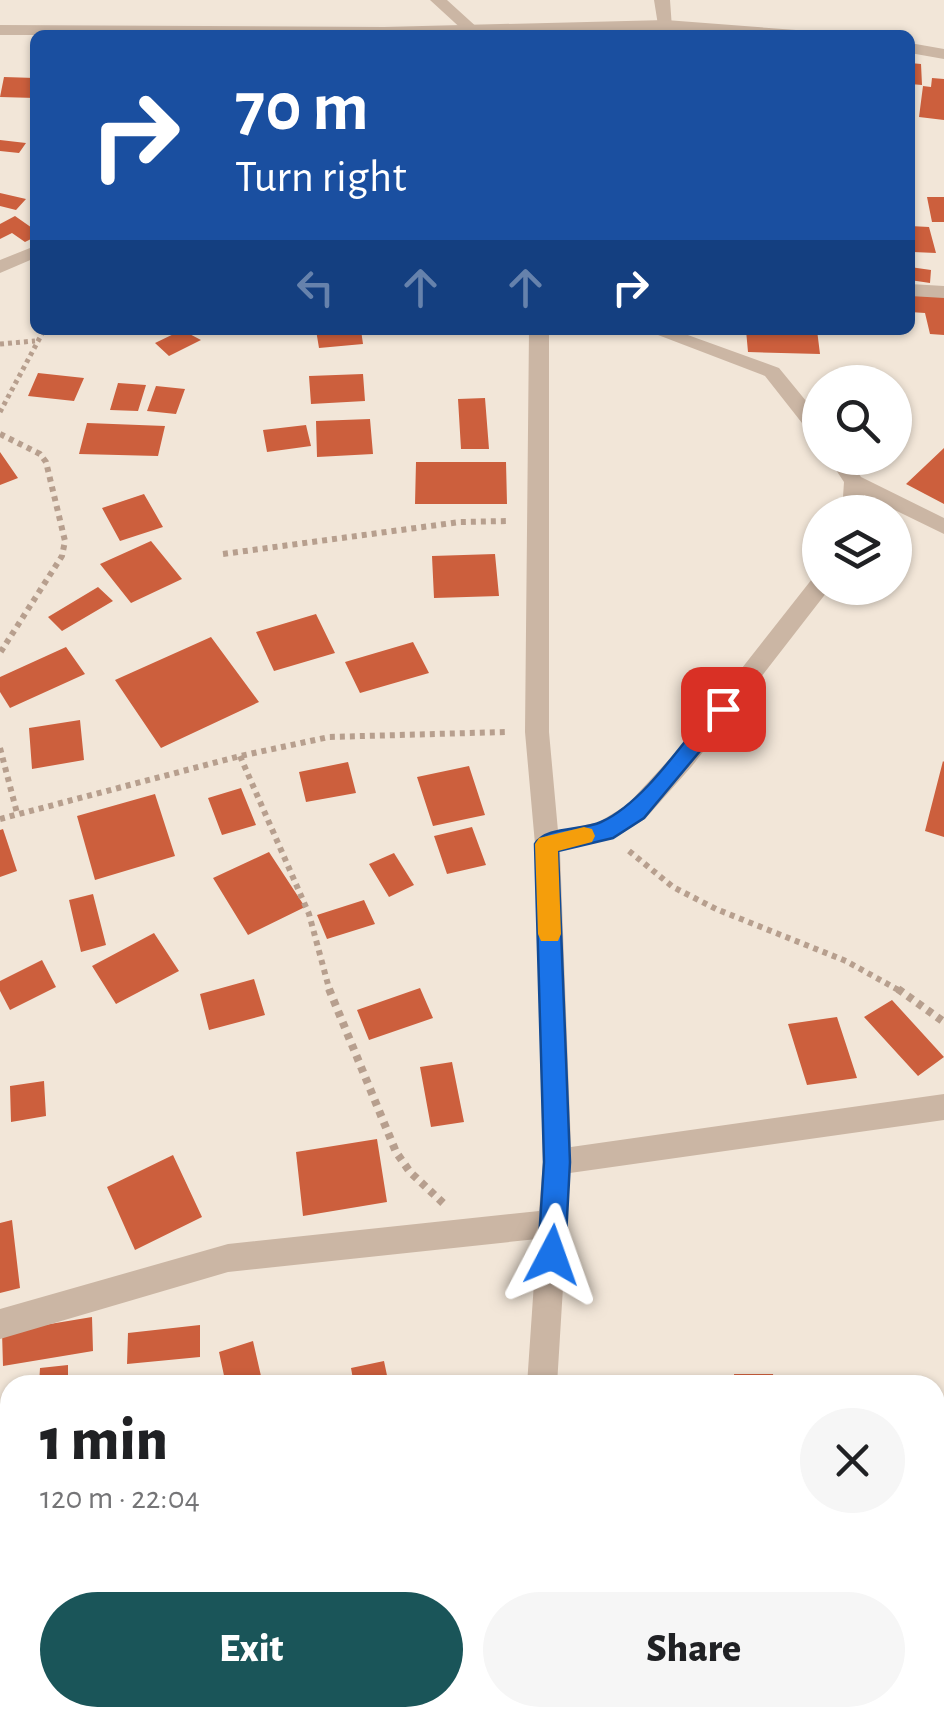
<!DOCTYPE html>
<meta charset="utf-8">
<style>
:root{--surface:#fff;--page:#f6f6f6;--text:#202124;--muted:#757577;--accent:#1a5559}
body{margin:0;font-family:"Alegreya Sans",sans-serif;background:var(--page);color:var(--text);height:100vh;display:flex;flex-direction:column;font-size:38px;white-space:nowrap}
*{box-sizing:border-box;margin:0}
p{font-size:32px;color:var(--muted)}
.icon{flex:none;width:55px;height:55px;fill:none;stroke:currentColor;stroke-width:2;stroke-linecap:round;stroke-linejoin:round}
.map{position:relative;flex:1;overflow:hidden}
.sheet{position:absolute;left:0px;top:1375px;width:945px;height:352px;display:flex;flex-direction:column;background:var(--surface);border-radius:30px 30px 0 0;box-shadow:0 2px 8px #0004}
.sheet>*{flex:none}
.guide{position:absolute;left:30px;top:30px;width:885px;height:305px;border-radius:15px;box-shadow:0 2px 8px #0004;background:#1a4fa0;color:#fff;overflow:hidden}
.controls{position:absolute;left:802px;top:365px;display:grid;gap:20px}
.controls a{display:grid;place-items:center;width:110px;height:110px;border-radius:50%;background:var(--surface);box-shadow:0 2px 8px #0004;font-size:50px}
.pin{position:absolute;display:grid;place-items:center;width:85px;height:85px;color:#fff;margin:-42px;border-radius:20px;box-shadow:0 5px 15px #0006}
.me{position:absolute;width:110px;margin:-55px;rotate:4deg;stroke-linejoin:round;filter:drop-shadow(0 0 8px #0008)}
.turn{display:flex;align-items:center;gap:35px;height:210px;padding:0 40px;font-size:45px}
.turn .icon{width:130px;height:130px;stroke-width:2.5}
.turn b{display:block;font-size:70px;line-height:85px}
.lanes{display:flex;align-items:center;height:95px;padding:0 40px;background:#0003;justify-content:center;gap:50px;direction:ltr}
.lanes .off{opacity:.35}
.round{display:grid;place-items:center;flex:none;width:105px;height:105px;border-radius:52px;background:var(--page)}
.overview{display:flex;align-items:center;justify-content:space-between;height:170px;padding:0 40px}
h1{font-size:60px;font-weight:800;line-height:75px}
.primary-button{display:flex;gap:20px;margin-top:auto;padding:20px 40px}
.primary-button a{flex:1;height:115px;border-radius:60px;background:var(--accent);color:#fff;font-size:40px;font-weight:800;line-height:115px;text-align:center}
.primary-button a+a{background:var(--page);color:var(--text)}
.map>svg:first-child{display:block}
.building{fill:#cc5f3d}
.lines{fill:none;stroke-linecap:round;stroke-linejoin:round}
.path-far2{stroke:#b79f8e;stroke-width:5;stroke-dasharray:4 4;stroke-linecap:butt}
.path-far1{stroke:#b79f8e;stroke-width:6;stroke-dasharray:5 5;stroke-linecap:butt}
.path{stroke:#b79f8e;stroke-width:8;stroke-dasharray:6 6;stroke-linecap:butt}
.minor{fill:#cbb6a4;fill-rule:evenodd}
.tertiary{fill:#cbb6a4;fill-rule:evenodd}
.route{fill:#1a73e8;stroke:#114b97;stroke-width:2.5}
.slow{fill:#f59e0b}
</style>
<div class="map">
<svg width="944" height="1727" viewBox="0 0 944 1727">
<rect width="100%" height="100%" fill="#f2e6d8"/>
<path class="building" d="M910 63 921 64 922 85 910 84Z
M4 77 35 78V98L0 97Z
M932 78 944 79V120L919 117 923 86 931 87Z
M0 140 26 143 19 153 0 151Z
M0 193 26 199 16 210 0 206Z
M927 197H944V222H932Z
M15 216 35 230V237L25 242 12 233 0 239V224Z
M910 226 929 227 936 253 913 252Z
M910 267 931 270 930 283 910 280Z
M910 295 944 297V335L930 334 925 313 910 312Z
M182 330 201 340 169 356 155 343Z
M316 330H361L363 344 319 348Z
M746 330H817L820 354 748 352Z
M38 373 84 378 74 401 28 396Z
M363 374 365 401 311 404 309 376Z
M118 383 146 385 138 411 110 410Z
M156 386 185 389 176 414 147 411Z
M485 398 489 449H461L458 399Z
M370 419 373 454 317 457 316 421Z
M87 423 165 426 158 456 79 454Z
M306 425 311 446 267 452 263 430Z
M944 448V504L906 484Z
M0 452 18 478 0 485Z
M416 462H506L507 504H415Z
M144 494 163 527 120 541 102 508Z
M151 541 182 579 131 603 100 564Z
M495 554 499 596 434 598 432 556Z
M98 587 113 601 62 631 48 617Z
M316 614 335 653 274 671 256 632Z
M211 637 259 702 161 748 115 680Z
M413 642 429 673 360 693 345 662Z
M66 647 85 674 10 708 0 692V677Z
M80 720 84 760 32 769 29 728Z
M943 761 944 762V837L925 831Z
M348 762 356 793 306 802 299 772Z
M469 766 485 815 433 826 417 777Z
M241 788 256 825 222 835 208 798Z
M155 794 175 856 95 880 77 816Z
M472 827 486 865 447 874 434 836Z
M3 829 17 871 0 877V830Z
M269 852 305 907 248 935 213 878Z
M394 853 414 885 389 897 369 864Z
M93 894 106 945 81 952 69 900Z
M364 900 375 924 327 939 317 915Z
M154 933 179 971 116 1004 92 966Z
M42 960 56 987 10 1010 0 991V981Z
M254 979 265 1015 209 1030 200 994Z
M420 988 433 1018 369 1040 357 1010Z
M892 1000 944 1057 918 1076 864 1017Z
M837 1017 857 1078 807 1085 788 1024Z
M452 1062 464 1122 431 1127 420 1067Z
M44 1081 46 1116 11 1122 10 1086Z
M377 1139 387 1202 303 1216 296 1152Z
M173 1155 202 1217 135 1250 107 1187Z
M12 1220 20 1288 0 1293V1223Z
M92 1317 93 1351 3 1366 2 1332Z
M200 1325V1357L127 1364 128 1333Z
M253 1341 261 1376 226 1385 219 1352Z
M384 1361 389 1385H354L351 1368Z
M68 1365V1385H39L40 1368Z
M734 1374H773L775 1385H735Z
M6 1505H10V1594L0 1595Z
M8 1699 10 1718H56L55 1727H3Z
M944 1700V1727H910L907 1718H935V1702Z
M90 1718H156V1727H89Z"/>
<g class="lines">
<path class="path-far2" d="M0 344 35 341
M0 412 44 330"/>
<path class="path-far1" d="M0 434 40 454 46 462 65 541 62 556 0 653
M223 554 460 522 509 521
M0 748 17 813
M240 756 309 914 330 992
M0 819 240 756 329 737 505 732
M629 851 673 887 716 909 846 961 902 992"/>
<path class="path" d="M329 989 396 1152 410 1172 443 1203
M898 989 944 1022"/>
<path class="minor" d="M430 0H447L480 30 466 33Z
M654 0H670L672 28 658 25Z
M35 246V258L0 273V260Z
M910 284 944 286V298L910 296Z
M529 330H549V732L558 831 599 822 627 805 676 752 812 579 820 577V588H830L692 766 645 819 614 838 560 851 571 1147 944 1094V1120L570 1173 557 1385H527L537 1239 228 1272 0 1339V1309L228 1244 539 1211 543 1162 535 844 525 732Z
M645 330H674L779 368 820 418V439L813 437 765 376Z
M828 458H848L861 477 944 518V534L864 495 862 512H842L844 482Z
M505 1718H539V1727H505Z"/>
<path class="tertiary" d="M666 20 796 30 804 35 666 30 453 35H0V25L384 27Z
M910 43 944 49V59L910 53Z"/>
</g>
<path class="route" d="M723 701 731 703 734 709 731 714 644 818 613 838 558 851 570 1162 565 1255 561 1264 552 1268 542 1264 538 1255 544 1162 535 844C546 826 582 831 601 822 644 803 685 739 716 703Z"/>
<path class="slow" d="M584 827 592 829 595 836 592 842 558 851 561 934 558 941H541L538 934 535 844 539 838Z"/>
</svg>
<div class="controls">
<a><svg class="icon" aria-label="search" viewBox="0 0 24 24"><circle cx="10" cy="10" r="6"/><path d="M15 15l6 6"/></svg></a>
<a><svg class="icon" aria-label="layers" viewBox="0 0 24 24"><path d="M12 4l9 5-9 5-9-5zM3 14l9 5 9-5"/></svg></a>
</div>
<div class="pin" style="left:723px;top:709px;background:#d93025"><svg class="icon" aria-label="arrive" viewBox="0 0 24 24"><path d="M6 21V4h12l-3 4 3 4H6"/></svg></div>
<svg class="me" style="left:552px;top:1255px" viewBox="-20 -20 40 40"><path d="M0-17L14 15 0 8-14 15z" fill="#1a73e8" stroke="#fff" stroke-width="4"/></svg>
<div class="guide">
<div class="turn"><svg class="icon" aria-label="right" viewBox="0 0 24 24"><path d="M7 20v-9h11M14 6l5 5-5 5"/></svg><div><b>70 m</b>Turn right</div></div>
<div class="lanes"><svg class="icon off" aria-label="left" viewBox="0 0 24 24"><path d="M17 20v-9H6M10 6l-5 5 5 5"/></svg><svg class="icon off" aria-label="ahead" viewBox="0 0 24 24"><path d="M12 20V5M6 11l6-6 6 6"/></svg><svg class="icon off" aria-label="ahead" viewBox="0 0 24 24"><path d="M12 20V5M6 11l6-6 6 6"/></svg><svg class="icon" aria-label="right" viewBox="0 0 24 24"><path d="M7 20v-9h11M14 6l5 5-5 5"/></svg></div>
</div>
<section class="sheet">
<div class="overview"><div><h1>1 min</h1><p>120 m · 22:04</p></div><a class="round"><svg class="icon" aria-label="close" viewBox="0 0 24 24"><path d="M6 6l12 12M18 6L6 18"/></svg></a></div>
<div class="primary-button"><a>Exit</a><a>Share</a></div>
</section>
</div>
